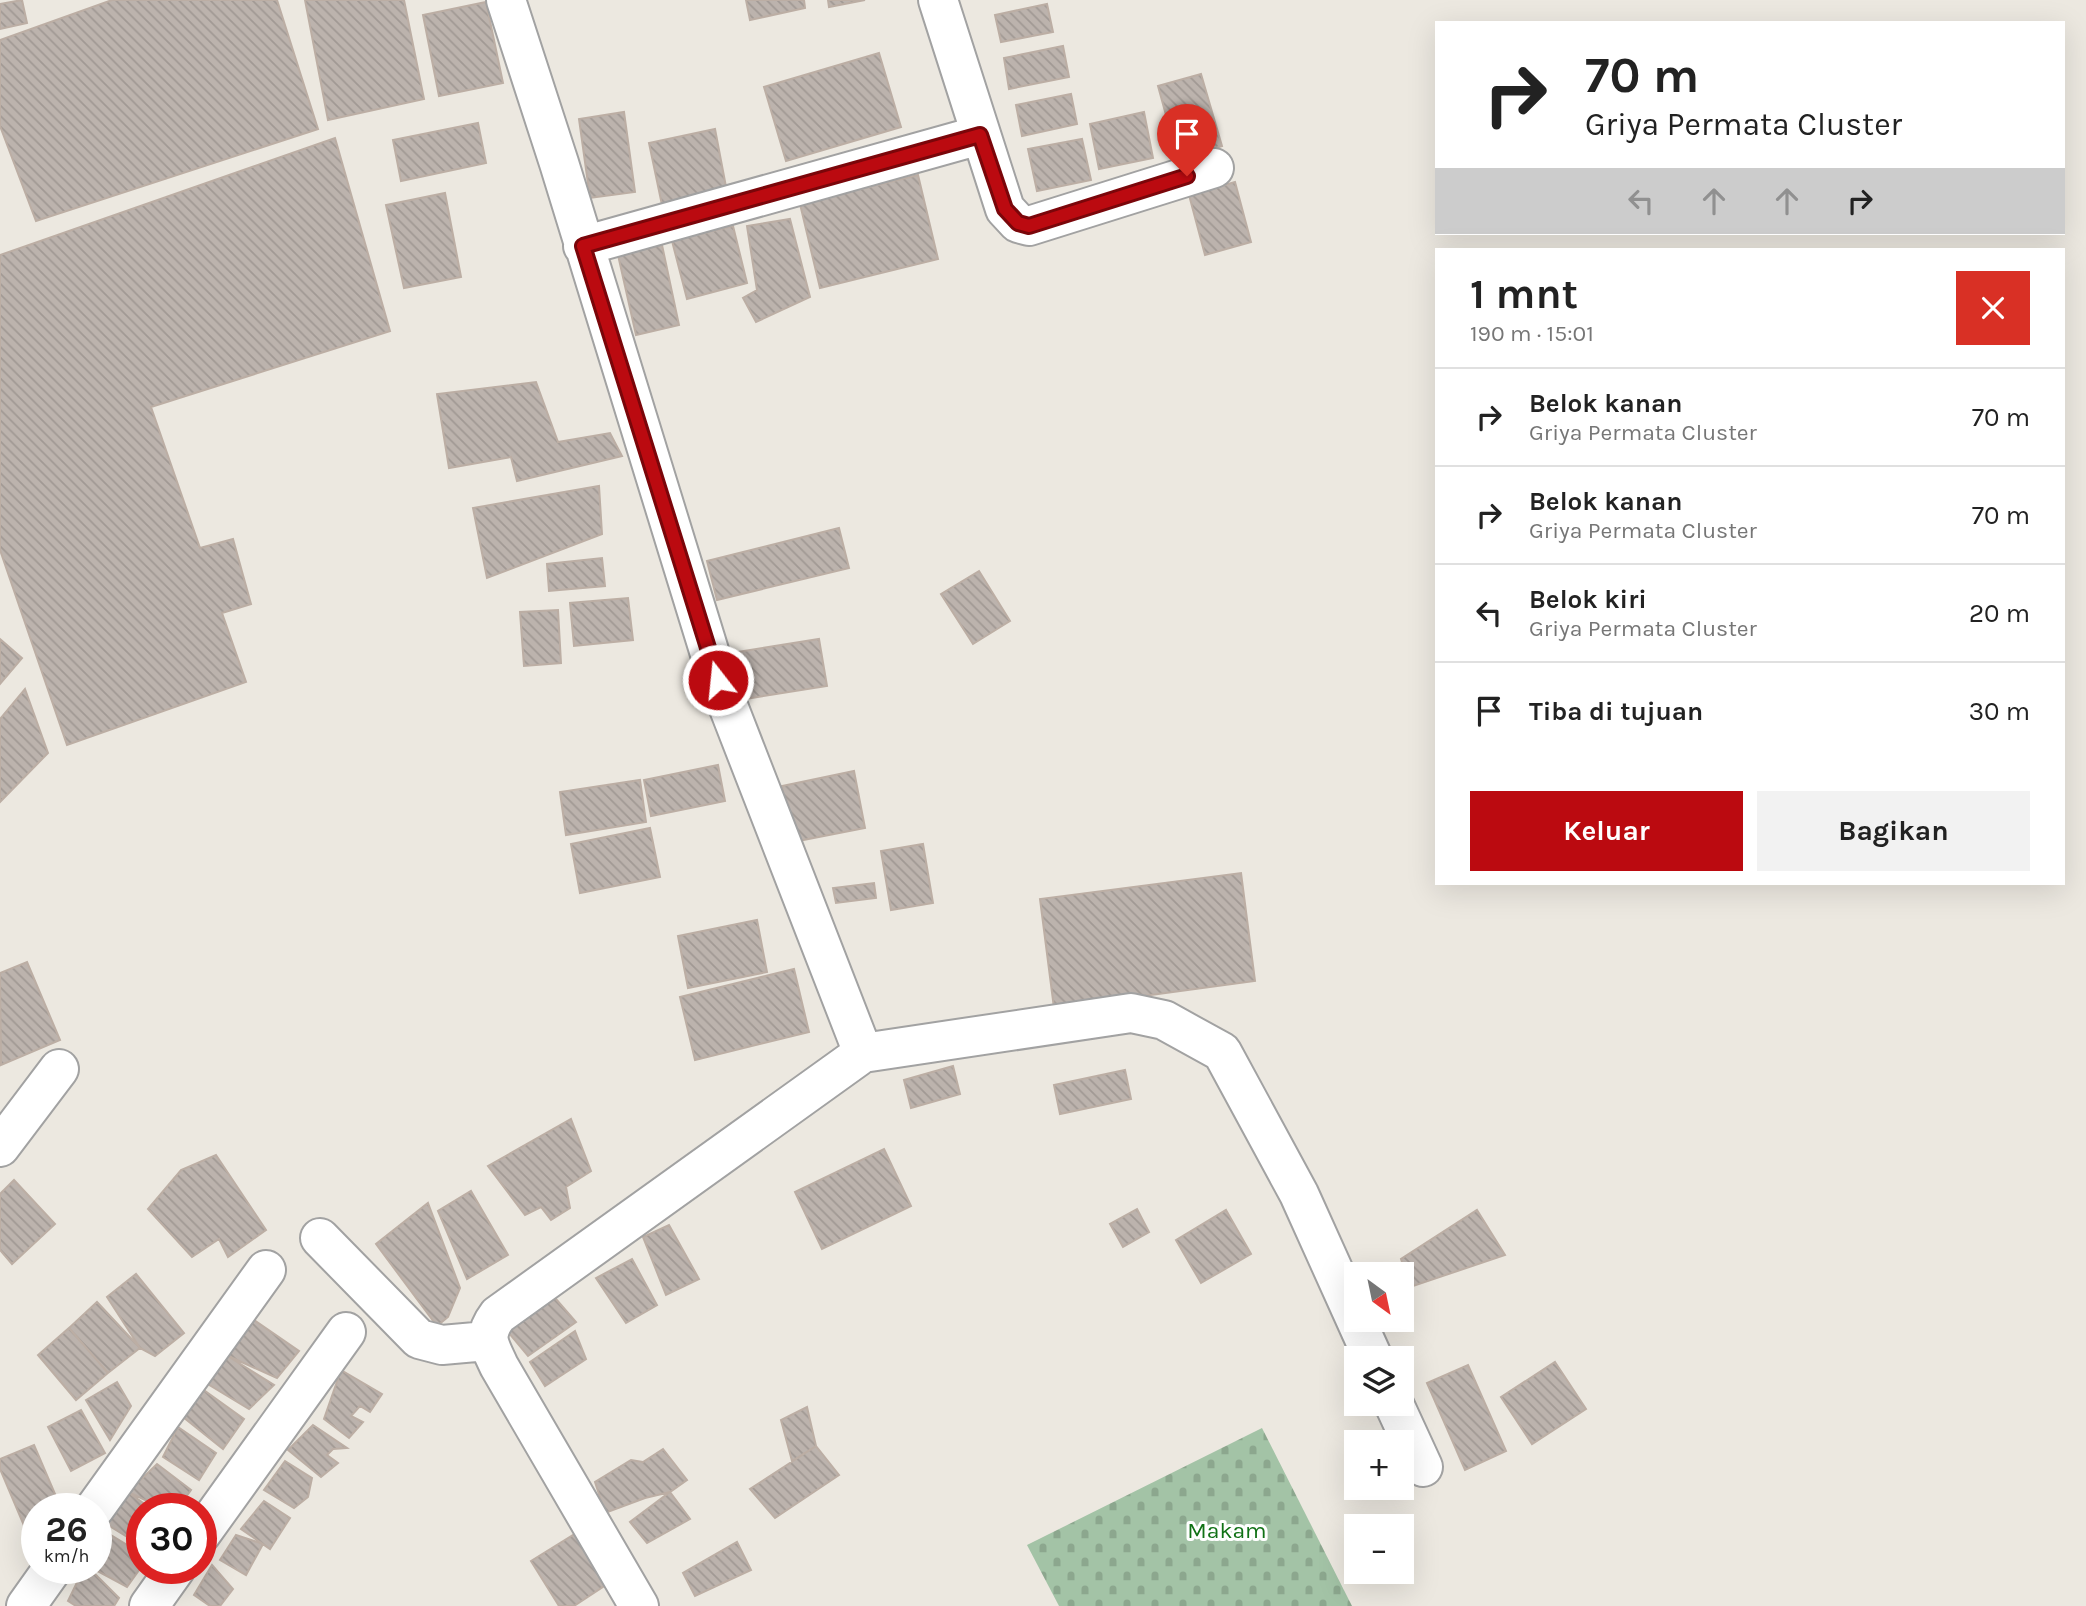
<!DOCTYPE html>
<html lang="id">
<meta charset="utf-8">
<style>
:root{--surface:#fff;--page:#f2f2f2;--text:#222;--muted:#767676;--line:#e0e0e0;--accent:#bb0a10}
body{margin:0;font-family:Karla,sans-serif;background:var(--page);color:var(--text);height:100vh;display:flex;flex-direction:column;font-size:26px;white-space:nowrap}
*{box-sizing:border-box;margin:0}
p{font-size:23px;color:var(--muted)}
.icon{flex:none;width:38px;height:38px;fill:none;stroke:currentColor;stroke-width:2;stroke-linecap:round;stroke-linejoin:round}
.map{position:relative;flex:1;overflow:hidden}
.drawer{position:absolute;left:1435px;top:248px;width:630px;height:637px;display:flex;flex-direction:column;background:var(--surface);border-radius:0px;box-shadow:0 7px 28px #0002}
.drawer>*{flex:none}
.top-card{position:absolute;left:1435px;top:21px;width:630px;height:214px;border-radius:0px;box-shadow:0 7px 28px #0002;background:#fff;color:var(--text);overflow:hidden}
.needle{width:46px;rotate:147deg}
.fabs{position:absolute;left:1344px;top:1262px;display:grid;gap:14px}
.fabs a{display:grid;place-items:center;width:70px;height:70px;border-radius:0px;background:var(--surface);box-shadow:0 7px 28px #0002;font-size:35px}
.speed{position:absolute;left:21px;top:1493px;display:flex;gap:14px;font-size:35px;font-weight:700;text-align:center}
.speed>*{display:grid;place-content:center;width:91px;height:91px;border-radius:50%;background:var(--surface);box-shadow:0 7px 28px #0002;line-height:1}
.speed small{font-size:18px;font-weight:400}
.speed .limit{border:10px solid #d22;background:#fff;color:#111}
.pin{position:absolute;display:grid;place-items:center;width:60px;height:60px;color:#fff;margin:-72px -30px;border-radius:50% 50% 50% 0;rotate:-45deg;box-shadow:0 0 7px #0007}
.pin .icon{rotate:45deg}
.me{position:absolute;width:77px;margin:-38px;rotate:344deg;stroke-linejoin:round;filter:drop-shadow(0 0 5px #0008)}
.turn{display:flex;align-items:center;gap:24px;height:147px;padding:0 35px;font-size:32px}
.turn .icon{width:91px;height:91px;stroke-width:2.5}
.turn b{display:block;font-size:49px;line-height:60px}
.lanes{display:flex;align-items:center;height:66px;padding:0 35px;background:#0003;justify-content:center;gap:35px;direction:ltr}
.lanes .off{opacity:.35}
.round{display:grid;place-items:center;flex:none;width:74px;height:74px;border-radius:0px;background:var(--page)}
.head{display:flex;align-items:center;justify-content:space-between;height:119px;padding:0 35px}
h1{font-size:42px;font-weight:700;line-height:52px}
.cta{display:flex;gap:14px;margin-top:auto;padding:14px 35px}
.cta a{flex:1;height:80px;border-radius:0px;background:var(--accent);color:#fff;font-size:28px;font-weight:700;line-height:80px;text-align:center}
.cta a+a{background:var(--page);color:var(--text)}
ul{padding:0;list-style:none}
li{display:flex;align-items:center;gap:21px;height:98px;padding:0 35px;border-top:2px solid var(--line)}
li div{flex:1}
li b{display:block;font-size:26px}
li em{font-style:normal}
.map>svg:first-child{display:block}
.cemetery{fill:url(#cemetery-stones)}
.building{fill:url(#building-back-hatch);stroke:#bcaea4;stroke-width:2}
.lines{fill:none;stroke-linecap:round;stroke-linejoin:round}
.street-casing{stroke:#a2a2a2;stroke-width:42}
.street{stroke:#fff;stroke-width:38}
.route-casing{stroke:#7a060a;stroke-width:18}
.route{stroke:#bb0a10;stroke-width:12}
.labels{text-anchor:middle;stroke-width:6;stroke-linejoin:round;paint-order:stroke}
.park-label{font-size:23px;fill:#107115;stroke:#fff}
</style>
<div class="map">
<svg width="2086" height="1606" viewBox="0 0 2086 1606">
<defs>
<pattern id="cemetery-stones" width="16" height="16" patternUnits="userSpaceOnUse" patternTransform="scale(1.75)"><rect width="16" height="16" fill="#a3c3a6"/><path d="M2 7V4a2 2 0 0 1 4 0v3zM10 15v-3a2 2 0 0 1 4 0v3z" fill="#8ca78e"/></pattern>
<pattern id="building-back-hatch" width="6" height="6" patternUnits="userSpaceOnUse" patternTransform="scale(1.75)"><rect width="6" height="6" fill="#bcb3ad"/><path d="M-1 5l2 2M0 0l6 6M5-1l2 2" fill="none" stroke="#a19994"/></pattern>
</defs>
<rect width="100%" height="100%" fill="#ece8e0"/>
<path class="cemetery" d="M1262 1428 1352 1606H1059L1027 1545Z"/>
<path class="building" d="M22 0 27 23 0 29V4Z
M112 0H277L318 129 36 221 0 126V40Z
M305 0H404L424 99 328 120Z
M746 0H804L805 8 750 20Z
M828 0H865L829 7Z
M486 2 503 83 439 96 423 15Z
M1047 4 1053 32 1001 42 995 15Z
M1063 46 1069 77 1009 89 1004 58Z
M879 53 901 127 786 161 764 87Z
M1201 74 1222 146 1178 159 1158 86Z
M1071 94 1077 124 1022 136 1016 105Z
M624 112 635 192 590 198 579 119Z
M1144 112 1153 158 1099 169 1090 124Z
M478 123 486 163 401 181 393 140Z
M715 129 727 192 662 205 649 143Z
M335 138 390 331 151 407 200 548 233 539 251 604 222 613 246 682 67 745 0 550V255Z
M1082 139 1091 180 1037 191 1028 149Z
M918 175 938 259 820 288 800 204Z
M1235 182 1251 242 1205 255 1189 195Z
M445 193 461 277 404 288 386 205Z
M790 219 810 297 756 322 743 298 757 290 747 226Z
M733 226 747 283 687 299 672 241Z
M662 245 679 325 636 335 618 255Z
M536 382 558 442 610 433 622 456 517 481 511 457 449 468 437 394Z
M599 486 602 534 487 578 473 508Z
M839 528 849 568 717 600 707 561Z
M602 558 605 586 549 591 547 564Z
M979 571 1010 621 973 644 941 594Z
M628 598 633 640 574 646 570 603Z
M558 610 561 663 524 666 520 612Z
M0 639 22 658 0 684Z
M819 639 827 686 739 700 731 653Z
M25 689 48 753 0 802V719Z
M718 765 725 801 651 816 644 780Z
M854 771 865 828 793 842 782 786Z
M640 780 646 822 566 835 560 792Z
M650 828 660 877 580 893 571 844Z
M923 844 933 903 891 910 881 851Z
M1241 873 1255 981 1054 1008 1040 899Z
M874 883 876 898 836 903 833 888Z
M757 920 767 972 688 988 678 936Z
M27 962 60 1040 1 1065 0 973Z
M794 969 809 1032 695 1060 680 997Z
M953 1066 960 1094 911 1108 904 1080Z
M1125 1070 1131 1099 1060 1114 1054 1085Z
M571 1119 591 1171 566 1187 570 1208 551 1220 541 1207 525 1215 488 1166Z
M884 1149 911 1206 822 1249 795 1192Z
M216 1155 266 1230 228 1257 219 1239 192 1257 148 1209 181 1170Z
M14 1180 55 1224 12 1264 0 1250V1194Z
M471 1191 508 1255 467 1279 438 1211Z
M428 1203 460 1288 448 1317 437 1326 376 1244Z
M1137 1209 1149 1232 1123 1247 1110 1224Z
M1226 1210 1251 1254 1201 1283 1176 1240Z
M1477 1210 1505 1255 1410 1287 1401 1259Z
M669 1225 699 1279 666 1295 643 1237Z
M632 1259 657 1305 626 1323 596 1278Z
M136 1274 184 1333 155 1356 140 1348 107 1297Z
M549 1291 576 1322 528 1356 503 1326Z
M97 1302 140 1348 108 1373 69 1328Z
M251 1318 299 1351 277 1378 226 1355Z
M69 1328 108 1373 76 1400 38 1355Z
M575 1331 586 1359 545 1386 530 1362Z
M226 1355 274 1385 249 1409 206 1383Z
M1555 1362 1586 1409 1532 1444 1501 1397Z
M1468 1365 1506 1451 1465 1470 1427 1383Z
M341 1370 382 1394 370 1412 360 1406 351 1416 363 1422 349 1438 324 1419Z
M117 1382 131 1406 110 1440 86 1400Z
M201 1388 244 1419 223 1449 183 1417Z
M807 1407 816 1446 792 1461 781 1420Z
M81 1410 105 1453 71 1471 48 1427Z
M313 1425 347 1448 333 1449 327 1455 338 1463 321 1477 288 1450Z
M178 1427 216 1453 199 1480 163 1457Z
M34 1445 61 1508H37V1523L25 1528 0 1469V1459Z
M816 1446 839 1475 775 1518 750 1489Z
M663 1449 687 1480 670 1492 645 1498 605 1513 595 1482 631 1460 643 1462Z
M285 1461 312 1478 308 1497 294 1508 264 1490Z
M157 1464 191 1490 178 1508H162L128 1492Z
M128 1492 150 1508H142V1546L103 1522Z
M670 1492 690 1519 647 1543 630 1522Z
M264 1501 290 1518 270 1549 241 1529Z
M106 1532 142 1554V1566L127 1587 92 1568H96V1547Z
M578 1532 609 1583 574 1606H559L531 1561Z
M236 1535 263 1544 246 1575 220 1560Z
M737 1542 751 1570 695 1596 683 1573Z
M212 1565 233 1589 220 1606H210L194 1595Z
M84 1568H89L119 1598 114 1606H76L68 1601Z"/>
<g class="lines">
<defs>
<path id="street" d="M506 0 559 163 718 680 863 1053 498 1315C482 1336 489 1344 499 1366L639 1606
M938 0 1005 209 1018 223 1029 226 1214 168
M583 246 980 135
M863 1053 1131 1013 1164 1020 1222 1052 1299 1194 1373 1358
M0 1147 59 1069
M320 1238 419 1339 442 1345 487 1341
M1394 1404 1423 1467
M95 1508 266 1270
M201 1534 346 1332
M26 1606 53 1568
M149 1606 176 1568"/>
</defs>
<use href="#street" class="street-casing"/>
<use href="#street" class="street"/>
</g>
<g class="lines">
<defs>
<path id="route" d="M718 680 583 246 980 135 1005 209 1018 223 1029 226 1187 176"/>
</defs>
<use href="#route" class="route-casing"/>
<use href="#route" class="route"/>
</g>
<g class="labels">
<g class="park-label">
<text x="1227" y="1538">Makam</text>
</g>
</g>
</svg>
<div class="fabs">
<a><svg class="needle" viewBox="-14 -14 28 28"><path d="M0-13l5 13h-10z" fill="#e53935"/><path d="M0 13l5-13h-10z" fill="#767676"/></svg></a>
<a><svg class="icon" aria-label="layers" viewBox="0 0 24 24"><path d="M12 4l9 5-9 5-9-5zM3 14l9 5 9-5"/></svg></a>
<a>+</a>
<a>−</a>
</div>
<div class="speed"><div>26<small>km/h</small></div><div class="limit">30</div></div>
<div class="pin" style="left:1187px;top:176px;background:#d93025"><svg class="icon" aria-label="arrive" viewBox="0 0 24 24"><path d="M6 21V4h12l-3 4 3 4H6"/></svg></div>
<svg class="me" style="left:718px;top:680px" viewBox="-20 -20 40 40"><circle r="17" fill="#bb0a10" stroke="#fff" stroke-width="3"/><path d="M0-11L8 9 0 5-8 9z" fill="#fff"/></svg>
<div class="top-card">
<div class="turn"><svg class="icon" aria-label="right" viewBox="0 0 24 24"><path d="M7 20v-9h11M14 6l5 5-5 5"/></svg><div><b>70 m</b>Griya Permata Cluster</div></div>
<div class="lanes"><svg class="icon off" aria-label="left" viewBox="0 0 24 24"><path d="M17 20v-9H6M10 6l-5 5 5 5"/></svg><svg class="icon off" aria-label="ahead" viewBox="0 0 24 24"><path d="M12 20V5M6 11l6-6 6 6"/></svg><svg class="icon off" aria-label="ahead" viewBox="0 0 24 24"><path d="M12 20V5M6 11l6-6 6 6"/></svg><svg class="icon" aria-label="right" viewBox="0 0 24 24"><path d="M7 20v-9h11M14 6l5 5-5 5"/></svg></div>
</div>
<section class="drawer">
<div class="head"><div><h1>1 mnt</h1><p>190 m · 15:01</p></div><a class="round" style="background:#d93025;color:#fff"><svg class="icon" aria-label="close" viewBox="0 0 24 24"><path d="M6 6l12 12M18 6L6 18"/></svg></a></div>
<ul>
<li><svg class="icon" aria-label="right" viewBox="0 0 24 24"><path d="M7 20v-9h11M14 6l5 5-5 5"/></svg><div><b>Belok kanan</b><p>Griya Permata Cluster</p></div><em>70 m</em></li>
<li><svg class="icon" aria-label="right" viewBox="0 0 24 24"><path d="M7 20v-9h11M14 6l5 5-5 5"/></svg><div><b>Belok kanan</b><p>Griya Permata Cluster</p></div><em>70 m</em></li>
<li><svg class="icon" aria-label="left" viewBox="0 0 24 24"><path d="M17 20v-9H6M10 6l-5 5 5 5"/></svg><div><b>Belok kiri</b><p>Griya Permata Cluster</p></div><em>20 m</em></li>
<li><svg class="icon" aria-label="arrive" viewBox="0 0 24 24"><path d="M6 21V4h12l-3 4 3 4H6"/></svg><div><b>Tiba di tujuan</b></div><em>30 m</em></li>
</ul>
<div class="cta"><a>Keluar</a><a>Bagikan</a></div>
</section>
</div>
